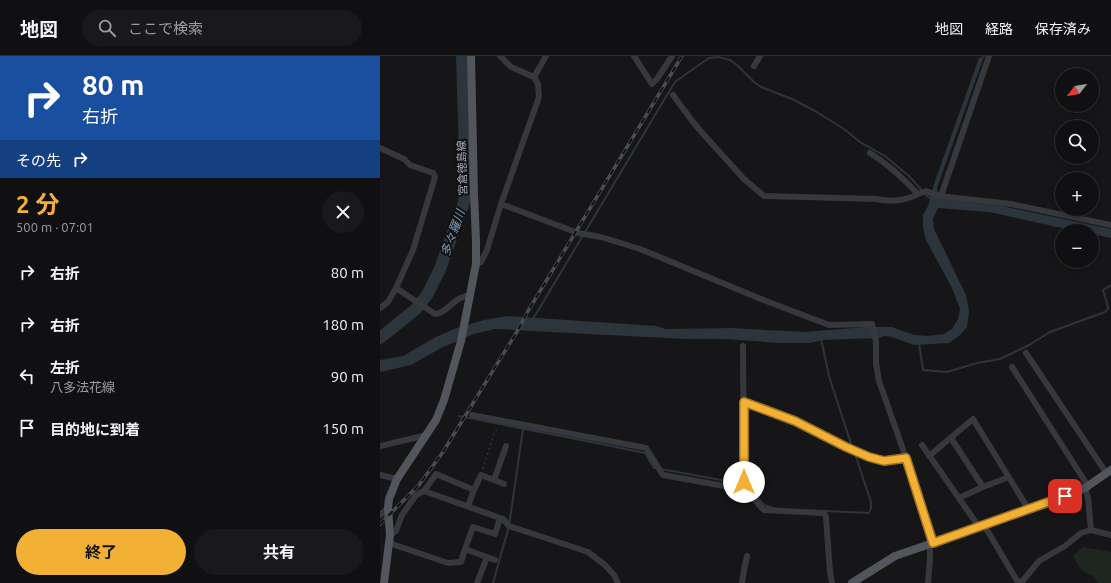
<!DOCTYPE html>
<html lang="ja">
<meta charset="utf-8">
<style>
:root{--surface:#101012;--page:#19191b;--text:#f1f3f6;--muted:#9c9d9f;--line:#303032;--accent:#f2b134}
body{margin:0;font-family:Ubuntu,"Noto Sans JP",sans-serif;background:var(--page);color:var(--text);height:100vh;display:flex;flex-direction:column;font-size:15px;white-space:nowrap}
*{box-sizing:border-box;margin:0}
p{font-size:13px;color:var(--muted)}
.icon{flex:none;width:22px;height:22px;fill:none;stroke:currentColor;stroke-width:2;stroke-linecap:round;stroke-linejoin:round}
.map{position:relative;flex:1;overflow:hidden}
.drawer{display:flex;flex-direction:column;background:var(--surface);width:380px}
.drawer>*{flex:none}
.hud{background:#1a4fa0;color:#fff;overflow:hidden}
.needle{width:26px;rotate:239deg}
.tools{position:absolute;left:675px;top:12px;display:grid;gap:8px}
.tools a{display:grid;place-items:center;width:44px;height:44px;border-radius:50%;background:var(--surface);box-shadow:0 2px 6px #0003,0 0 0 1px var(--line);font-size:20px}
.pin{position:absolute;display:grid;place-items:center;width:34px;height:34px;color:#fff;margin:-17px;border-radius:8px;box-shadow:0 2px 6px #0006}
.me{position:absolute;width:44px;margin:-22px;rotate:0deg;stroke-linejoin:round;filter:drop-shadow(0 0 3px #0008)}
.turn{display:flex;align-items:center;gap:14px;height:84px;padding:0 16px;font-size:18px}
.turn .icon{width:52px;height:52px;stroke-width:2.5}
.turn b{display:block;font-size:28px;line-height:34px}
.then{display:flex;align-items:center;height:38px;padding:0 16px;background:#0003;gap:8px;font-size:15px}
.round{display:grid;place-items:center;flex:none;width:42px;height:42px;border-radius:21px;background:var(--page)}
.head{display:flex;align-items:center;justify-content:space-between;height:68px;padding:0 16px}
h1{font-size:24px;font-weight:700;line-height:30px;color:var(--accent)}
.primary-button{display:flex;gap:8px;margin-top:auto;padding:8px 16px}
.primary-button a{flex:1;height:46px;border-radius:24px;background:var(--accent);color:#111;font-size:16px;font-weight:700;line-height:46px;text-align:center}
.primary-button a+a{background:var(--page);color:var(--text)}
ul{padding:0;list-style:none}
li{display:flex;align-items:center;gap:12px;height:52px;padding:0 16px}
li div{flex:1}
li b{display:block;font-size:15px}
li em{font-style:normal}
header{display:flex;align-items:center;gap:24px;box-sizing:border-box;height:56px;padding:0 20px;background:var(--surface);border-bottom:1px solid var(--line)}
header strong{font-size:19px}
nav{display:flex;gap:22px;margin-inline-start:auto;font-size:14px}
.search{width:280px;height:36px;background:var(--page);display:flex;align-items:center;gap:10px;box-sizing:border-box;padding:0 14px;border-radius:22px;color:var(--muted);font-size:15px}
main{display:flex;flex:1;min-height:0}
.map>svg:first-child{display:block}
.green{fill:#1e261f}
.water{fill:#2c353c}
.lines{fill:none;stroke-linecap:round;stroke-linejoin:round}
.stream{stroke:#2c353c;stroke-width:2}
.river{stroke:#2c353c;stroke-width:12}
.path{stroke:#3d3f44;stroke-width:1;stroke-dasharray:2 3;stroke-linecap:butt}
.minor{stroke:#37383d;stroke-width:6}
.major{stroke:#53555c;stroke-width:8}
.rail-casing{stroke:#4a4c52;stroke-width:3.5}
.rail{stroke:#111113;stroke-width:2;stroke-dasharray:6;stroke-linecap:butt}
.route-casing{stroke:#9d7322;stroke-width:10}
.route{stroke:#f2b134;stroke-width:7}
.labels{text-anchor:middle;stroke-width:4;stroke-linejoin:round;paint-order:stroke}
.street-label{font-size:11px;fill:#a8adb8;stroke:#111113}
.water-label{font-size:12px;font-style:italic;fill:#7f9bb3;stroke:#111113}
</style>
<header>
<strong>地図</strong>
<div class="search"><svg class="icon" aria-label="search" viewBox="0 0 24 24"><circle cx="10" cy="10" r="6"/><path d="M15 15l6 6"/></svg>ここで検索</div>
<nav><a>地図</a><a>経路</a><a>保存済み</a></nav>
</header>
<main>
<section class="drawer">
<div class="hud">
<div class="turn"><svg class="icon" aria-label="right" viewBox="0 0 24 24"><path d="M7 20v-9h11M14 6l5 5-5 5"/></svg><div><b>80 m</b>右折</div></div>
<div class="then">その先<svg class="icon" aria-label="right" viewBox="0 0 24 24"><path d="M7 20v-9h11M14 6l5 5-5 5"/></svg></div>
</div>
<div class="head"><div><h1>2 分</h1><p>500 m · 07:01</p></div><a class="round"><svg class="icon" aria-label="close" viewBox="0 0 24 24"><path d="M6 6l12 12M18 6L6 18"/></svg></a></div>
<ul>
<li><svg class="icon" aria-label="right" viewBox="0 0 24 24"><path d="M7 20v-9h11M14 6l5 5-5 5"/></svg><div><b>右折</b></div><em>80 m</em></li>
<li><svg class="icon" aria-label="right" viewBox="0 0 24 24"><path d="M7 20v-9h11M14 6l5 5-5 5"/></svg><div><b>右折</b></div><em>180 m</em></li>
<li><svg class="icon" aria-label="left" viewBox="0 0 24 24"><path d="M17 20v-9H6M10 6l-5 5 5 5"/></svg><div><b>左折</b><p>八多法花線</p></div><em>90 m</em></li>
<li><svg class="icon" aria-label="arrive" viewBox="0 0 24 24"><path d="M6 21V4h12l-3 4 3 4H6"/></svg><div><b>目的地に到着</b></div><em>150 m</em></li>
</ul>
<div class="primary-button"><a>終了</a><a>共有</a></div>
</section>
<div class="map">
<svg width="731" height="527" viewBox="0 0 731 527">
<rect width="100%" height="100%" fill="#161618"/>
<path class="green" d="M703 491 731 496V527H718L713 520 701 514 693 500Z"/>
<path class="water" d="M601 1 603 3 557 132 559 143 622 150 731 173V182L712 178V175H696L609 156 558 152 553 163 554 173 586 239 589 255 587 271 579 280 569 287 534 289 512 281 505 280 499 282 444 284 430 287H400L345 283H305L115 273 94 278 63 291 31 309 0 316V304L23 300 56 281 74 273 104 264 128 260 276 270 286 273 352 272 425 276 485 271H512L534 279 548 280 564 278 572 273 578 263 580 253 572 232 546 184 543 171V159L548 150 554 128 599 2Z"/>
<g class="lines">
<path class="stream" d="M601 4 604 0
M153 263 293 29 296 25 329 2 338 1 350 4 357 9 374 26 381 31 412 43 435 55 464 73 480 86 505 100 529 120 547 140 552 143
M441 283 449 320 473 394
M539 287 543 314 567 316 597 307 620 303 649 289 670 276 725 256 728 253V251L723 234 731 229
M79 360 221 388 265 397 274 412H276
M281 413 368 429 384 449 393 452
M445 455 489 457 491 452V446L475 398
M113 527 129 470 143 373"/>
<path class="river" d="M0 282 36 253 47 239 60 213 84 146 86 129 82 0"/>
<path class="path" d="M103 413 113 380 118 371"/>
<path class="minor" d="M254 0 272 28 277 23 292 0
M374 10 380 0
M154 21 166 0
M293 39 313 66 324 79 364 123 384 140 496 143C509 146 526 145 538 138
M0 92 24 103 30 109 53 117 55 121 33 194 16 232
M490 97C508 108 523 122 538 138L546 135 559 140 631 148 731 169
M561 140 609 0
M121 148 198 177 221 181 260 193 386 245 449 269 492 268 496 285V307L499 325 526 402 553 487
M96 208 101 206 107 194 121 148 159 41 158 28 154 21 131 11 120 0
M0 252 8 246 16 232 55 258C68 257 74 240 91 239
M363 290 364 433
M646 297 727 418
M632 311 708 430
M364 345C381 353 399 358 415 366 440 377 479 402 505 405 512 406 519 403 526 402
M92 359 266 392 283 419 366 434C373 439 377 448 384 454L444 457 446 461 450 516 452 527
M571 382 603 431 629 421
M542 389 599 471
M0 390 47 379
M549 400 593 363 649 454
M0 419 17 423
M114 424 126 390
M705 432 708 442 711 474
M94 434 101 419 124 428
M44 435 56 418 94 434 88 450
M579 442 603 431
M0 459 8 452
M604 469 636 523 640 527
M10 479 16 475 22 459 36 439 44 435 123 463 129 470 208 496 225 509 234 519 238 527
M9 487 68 507 81 506 85 493
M115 504 85 493 93 471 115 478 120 462
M97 527 107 501
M362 527 364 514 367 500
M548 527 550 502V488
M641 527 659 505 685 490 701 477 711 474 731 479"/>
<path class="major" d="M4 527 10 479 8 452 9 443 17 423 56 364 64 344 81 285 96 208V185L94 138 91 0
M472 527 515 500 675 445 705 432 731 414"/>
<defs>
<path id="rail" d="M0 468 39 429 63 396 138 274 148 255 302 0"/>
</defs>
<use href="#rail" class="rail-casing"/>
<use href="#rail" class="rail"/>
</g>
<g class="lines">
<defs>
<path id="route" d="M364 426V346L415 365 466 391 489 401 504 405 526 402 553 487 685 440"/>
</defs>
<use href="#route" class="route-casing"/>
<use href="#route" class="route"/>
</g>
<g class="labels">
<g class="street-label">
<text transform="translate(82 112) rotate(-92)" y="4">宮倉徳島線</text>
</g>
<g class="water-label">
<text transform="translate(73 177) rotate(-70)" y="4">多々羅川</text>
</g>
</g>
</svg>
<div class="tools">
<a><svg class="needle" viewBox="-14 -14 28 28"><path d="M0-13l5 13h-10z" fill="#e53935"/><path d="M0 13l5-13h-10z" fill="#9c9d9f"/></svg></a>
<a><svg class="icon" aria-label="search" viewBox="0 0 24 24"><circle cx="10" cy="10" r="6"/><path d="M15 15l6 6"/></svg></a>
<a>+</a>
<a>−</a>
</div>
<div class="pin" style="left:685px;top:440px;background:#d93025"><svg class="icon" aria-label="arrive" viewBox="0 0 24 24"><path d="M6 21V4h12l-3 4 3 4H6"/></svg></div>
<svg class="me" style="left:364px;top:426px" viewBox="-20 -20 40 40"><circle r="19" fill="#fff"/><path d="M0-13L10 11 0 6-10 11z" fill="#f2b134"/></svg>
</div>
</main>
